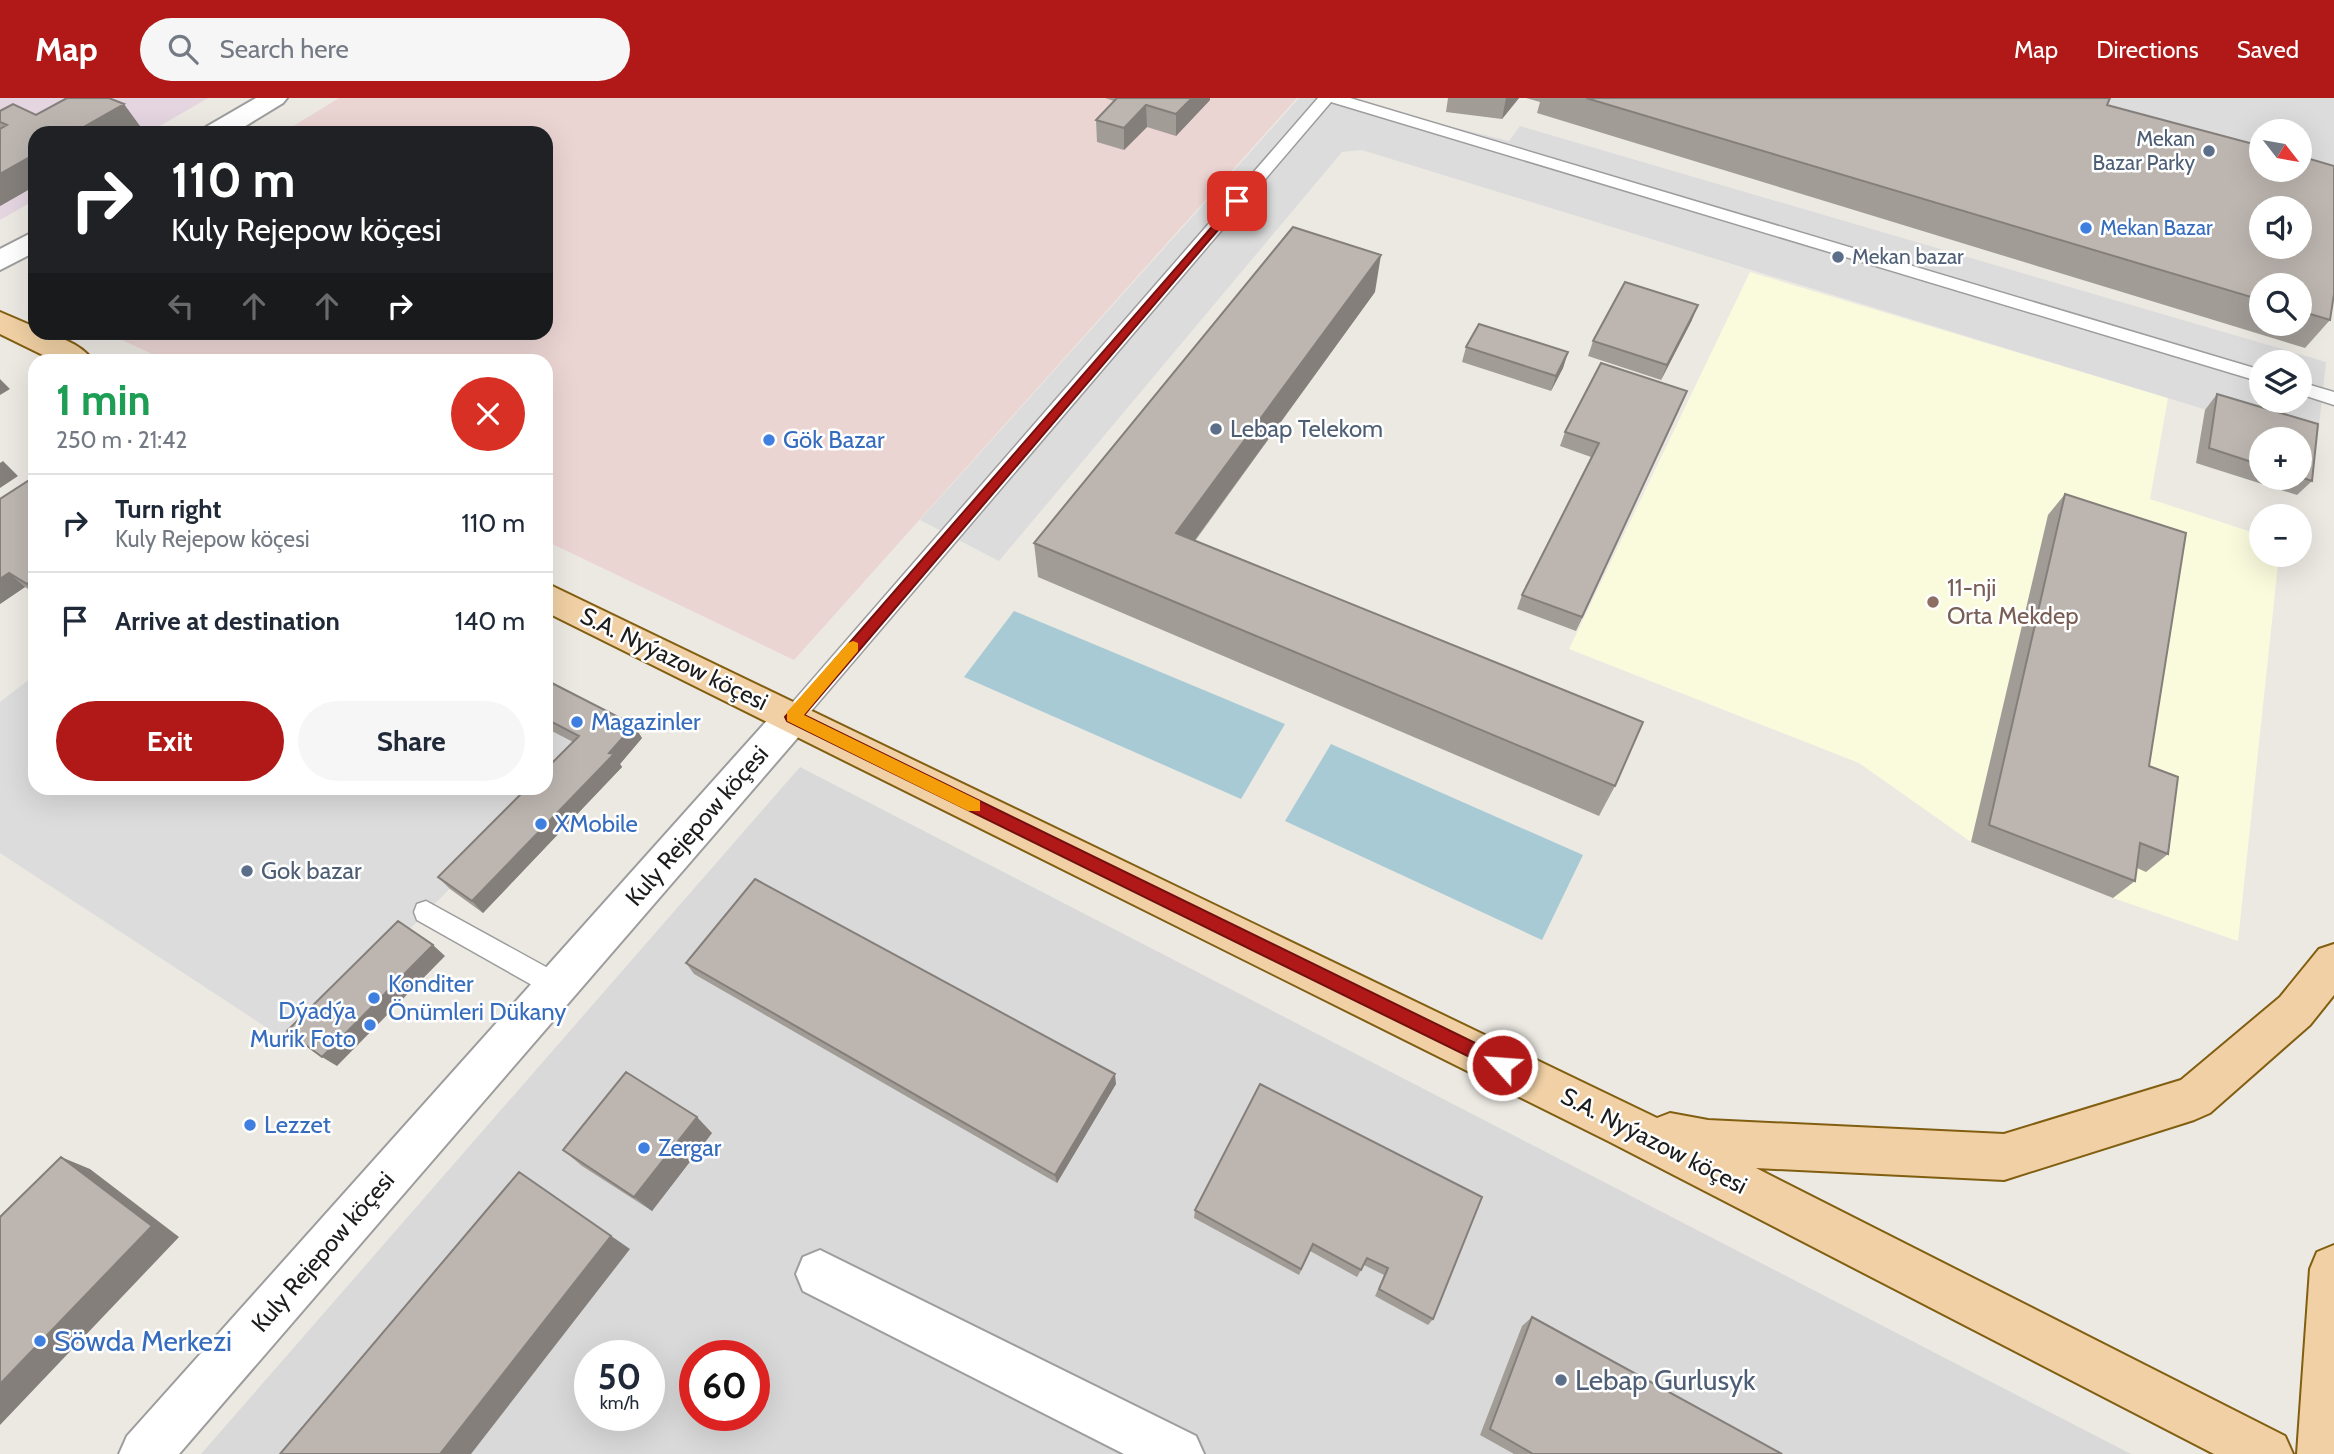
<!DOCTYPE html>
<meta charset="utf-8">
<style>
:root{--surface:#fff;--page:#f6f6f7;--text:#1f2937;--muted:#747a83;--line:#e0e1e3;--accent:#b01917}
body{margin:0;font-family:Cabin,sans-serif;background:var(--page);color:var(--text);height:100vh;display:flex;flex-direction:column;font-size:26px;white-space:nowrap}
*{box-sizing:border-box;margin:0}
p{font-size:23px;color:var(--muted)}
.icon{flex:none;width:38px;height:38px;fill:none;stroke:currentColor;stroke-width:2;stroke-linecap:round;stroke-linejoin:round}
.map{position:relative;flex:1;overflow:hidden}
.sheet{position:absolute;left:28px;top:256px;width:525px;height:441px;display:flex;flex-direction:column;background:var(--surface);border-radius:21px;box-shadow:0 7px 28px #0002}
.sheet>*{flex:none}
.banner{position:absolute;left:28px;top:28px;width:525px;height:214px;border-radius:21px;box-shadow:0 7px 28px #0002;background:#202124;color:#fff;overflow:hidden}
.needle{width:46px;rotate:121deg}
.fabs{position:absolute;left:2249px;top:21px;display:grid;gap:14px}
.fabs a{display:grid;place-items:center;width:63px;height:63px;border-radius:50%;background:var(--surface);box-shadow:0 7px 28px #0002;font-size:35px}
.speed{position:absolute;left:574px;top:1242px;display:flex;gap:14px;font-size:35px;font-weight:700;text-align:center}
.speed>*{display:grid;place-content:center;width:91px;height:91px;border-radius:50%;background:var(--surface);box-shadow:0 7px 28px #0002;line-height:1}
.speed small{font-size:18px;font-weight:400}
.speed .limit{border:10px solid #d22;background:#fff;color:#111}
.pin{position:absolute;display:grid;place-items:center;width:60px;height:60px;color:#fff;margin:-30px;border-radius:14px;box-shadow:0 4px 10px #0006}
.me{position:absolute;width:77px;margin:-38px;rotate:296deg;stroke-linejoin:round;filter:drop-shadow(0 0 5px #0008)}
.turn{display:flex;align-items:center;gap:24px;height:147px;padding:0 28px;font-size:32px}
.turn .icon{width:91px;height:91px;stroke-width:2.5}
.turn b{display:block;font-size:49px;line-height:60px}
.lanes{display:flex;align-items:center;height:66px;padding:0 28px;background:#0003;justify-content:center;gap:35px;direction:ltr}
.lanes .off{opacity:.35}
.round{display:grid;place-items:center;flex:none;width:74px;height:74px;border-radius:37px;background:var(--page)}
.head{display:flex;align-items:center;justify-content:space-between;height:119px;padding:0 28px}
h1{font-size:42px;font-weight:800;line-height:52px;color:#1e9e55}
.action{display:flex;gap:14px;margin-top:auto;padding:14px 28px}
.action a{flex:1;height:80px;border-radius:42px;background:var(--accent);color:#fff;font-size:28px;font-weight:800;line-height:80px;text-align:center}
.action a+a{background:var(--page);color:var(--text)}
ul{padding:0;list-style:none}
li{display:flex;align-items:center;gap:21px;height:98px;padding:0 28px;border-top:2px solid var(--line)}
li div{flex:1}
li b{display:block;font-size:26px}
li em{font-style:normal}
header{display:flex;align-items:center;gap:42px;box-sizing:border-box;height:98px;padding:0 35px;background:var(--accent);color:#fff}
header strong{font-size:33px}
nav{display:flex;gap:38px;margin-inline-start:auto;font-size:24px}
.search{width:490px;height:63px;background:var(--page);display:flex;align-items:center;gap:18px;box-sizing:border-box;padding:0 24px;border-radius:38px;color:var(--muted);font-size:26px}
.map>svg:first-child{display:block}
.residential{fill:#dad9d9;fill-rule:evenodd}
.commercial{fill:#ebd5d3}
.industrial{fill:#e4d5e1}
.education{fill:#fafadd}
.parking{fill:#dcdcdc;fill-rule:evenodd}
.water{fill:#a8cad5}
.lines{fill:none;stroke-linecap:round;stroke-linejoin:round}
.service-casing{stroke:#9d9d9d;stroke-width:3}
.minor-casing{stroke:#9d9d9d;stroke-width:4}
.primary-casing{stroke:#825e11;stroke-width:4}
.service{fill:#fff;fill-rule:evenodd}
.minor{fill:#fff;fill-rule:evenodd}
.primary{fill:#f0d0a4;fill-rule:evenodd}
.wall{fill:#a29c97;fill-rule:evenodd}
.shaded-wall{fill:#847f7b}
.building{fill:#bcb5b0;stroke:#847f7b;stroke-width:2;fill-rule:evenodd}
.route{fill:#b01917;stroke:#72100f;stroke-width:2}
.slow{fill:#f59e0b}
.service-dot{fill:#5c6f8a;stroke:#fff;stroke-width:2.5}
.shop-dot{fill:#3f7fe0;stroke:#fff;stroke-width:2.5}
.education-dot{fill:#8d6e63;stroke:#fff;stroke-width:2.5}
.labels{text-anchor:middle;stroke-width:5;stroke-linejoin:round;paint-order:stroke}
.far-service-label{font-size:21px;fill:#4e5e75;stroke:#fff;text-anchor:end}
.far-shop-label{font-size:21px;fill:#366cbe;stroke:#fff;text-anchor:start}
.service-label{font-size:24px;fill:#4e5e75;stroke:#fff;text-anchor:start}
.shop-label{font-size:24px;fill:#366cbe;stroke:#fff;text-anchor:start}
.education-label{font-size:24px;fill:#785e54;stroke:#fff;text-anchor:start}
.street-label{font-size:24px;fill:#1c1c1c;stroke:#fff}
.near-shop-label{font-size:28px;fill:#366cbe;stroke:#fff;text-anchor:start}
.near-service-label{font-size:28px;fill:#4e5e75;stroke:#fff;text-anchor:start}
</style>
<header>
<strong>Map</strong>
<div class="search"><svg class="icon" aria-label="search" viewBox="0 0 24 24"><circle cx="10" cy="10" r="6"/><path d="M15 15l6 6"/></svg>Search here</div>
<nav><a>Map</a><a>Directions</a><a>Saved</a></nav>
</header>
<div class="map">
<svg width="2334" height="1356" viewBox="0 0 2334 1356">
<rect width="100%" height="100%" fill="#ece9e3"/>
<path class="residential" d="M800 669 2131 1356H201ZM590 1258H649V1318H590ZM695 1258H754V1318H695Z"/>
<path class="commercial" d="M339 0H1297L794 562 546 443V262H165L107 235 546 234V35H282Z"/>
<path class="industrial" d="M0 0H208L148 35H35V102L0 122Z"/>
<path class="education" d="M1750 174 2168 300 2150 401 2261 437V457H2279L2238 843 2113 800 1971 744 1859 665 1569 551Z"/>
<path class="parking" d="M1299 0H1335L1509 43 1520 28 2326 264 2317 346 1362 52 1342 54 999 463 920 422ZM2261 264H2300V303H2261Z
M2103 0H2334V89L2090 34ZM2261 33H2300V72H2261Z
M35 577V690H546V630L587 651 295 948 0 755V604Z"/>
<path class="water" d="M1014 513 1285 626 1241 701 964 579Z
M1331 646 1583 757 1542 842 1285 723Z"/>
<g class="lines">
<defs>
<path id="service" d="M1318 0H1350L2261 272V284L1331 4 801 625 793 628 785 625 782 619 785 613Z
M2300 284 2334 294V307L2300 296Z
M426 803 566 880 570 888 566 896 557 900 548 896 417 822 414 814 417 806Z"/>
<path id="minor" d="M256 0H287L283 5 234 35H202L206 29Z
M35 133V154L0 172V151Z
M793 604 806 608 812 619 806 630 179 1356H119L127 1338 780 608Z
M820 1152 1196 1338 1204 1356H1124L803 1193 796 1176 803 1159Z"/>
<path id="primary" d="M0 214 35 229V234C52 234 83 247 92 262H53L0 236Z
M546 485 1657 1020 1670 1015 1708 1022 2004 1036 2181 982 2280 899 2319 851 2334 846V897L2310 927 2210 1015 2194 1022 2004 1082 1756 1070 2285 1338 2293 1356H2214L1608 1043 546 514Z
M2334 1147V1356H2297L2310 1171 2317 1154Z"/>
</defs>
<use href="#service" class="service-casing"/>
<use href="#minor" class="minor-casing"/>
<use href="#primary" class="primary-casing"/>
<use href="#service" class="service"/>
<use href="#minor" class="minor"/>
<use href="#primary" class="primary"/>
</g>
<path class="wall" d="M1105 0H1210V2L1176 38 1147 29 1124 52 1097 44 1096 22 1114 3Z
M1448 0H1519L1502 21 1446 14Z
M1526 0H2110L2107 7 2261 48V72H2300V58L2334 68V196L2330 222 2305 250 1537 15 1540 4ZM2261 110H2300V149H2261ZM2261 187H2300V226H2261Z
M0 13 36 17 140 28 0 108Z
M1375 194 1195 443 1615 688 1599 718 1038 479 1034 445Z
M1692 222 1661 282 1588 258 1593 243Z
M1466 249 1568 254 1563 270 1551 293 1462 264Z
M1687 293 1576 533 1517 511 1522 497 1591 359 1560 348 1565 334Z
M2217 296 2318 326 2312 383 2297 397 2196 365 2205 312ZM2261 341H2300V380H2261Z
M35 379V495L25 489 0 506V401Z
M2065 396 2149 668 2168 756 2146 774 2137 770 2135 783 2113 800 1971 744 2048 417Z
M546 582 642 640 620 666 622 669 483 815 450 791 438 779 573 644 546 630Z
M686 865 1116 986 1057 1085 694 876Z
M1260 986 1433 1221 1428 1227 1375 1198 1384 1177 1364 1167 1357 1179 1310 1153 1299 1177 1194 1120 1195 1112Z
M712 1035 652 1113 582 1068 563 1052Z
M1532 1219 1782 1356H1514L1480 1337 1522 1228Z"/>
<path class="shaded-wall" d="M1192 0H1210V2L1176 38V16Z
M1506 0H1519L1502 21Z
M124 6 140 28 128 35H73Z
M1146 7 1147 29 1124 52V30Z
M35 56V88L0 108V76Z
M1381 157 1375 194 1175 469 1176 435Z
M1698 207 1692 222 1661 282 1667 267Z
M1568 254 1563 270 1551 293 1556 278Z
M0 281 10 291 0 297Z
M1687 293 1680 308 1576 533 1582 519Z
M3 363 18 378 0 390V365Z
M9 475 25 489 0 506V481Z
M35 480V494L27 486Z
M634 627 642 640 620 666 622 669 483 815 472 803Z
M433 847 445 858 337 968 322 959Z
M1115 976 1116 986 1057 1085 1055 1077Z
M697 1019 712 1035 652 1113 634 1099Z
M61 1059 90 1071 179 1139 0 1327V1286Z
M519 1074 630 1151 471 1356H440Z"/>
<path class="building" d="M67 0H109L124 6 73 35H35V56L0 76V31L7 27 0 24V13L13 6 36 17Z
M1117 0H1192L1176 16 1146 7 1124 30 1096 22Z
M1586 0H2110L2107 7 2261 48V72H2300V58L2334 68V196L2330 222 2300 213V187H2261V202ZM2261 110H2300V149H2261Z
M1293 129 1381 157 1176 435 1643 624 1615 688 1034 445Z
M1625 184 1698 207 1667 267 1593 243Z
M1479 226 1568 254 1556 278 1466 249Z
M1601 265 1687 293 1582 519 1522 497 1599 345 1565 334Z
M2217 296 2318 326 2312 383 2300 379V341H2261V367L2209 350Z
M34 379H35V480L27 486 9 475 0 481V401Z
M2065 396 2186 435 2149 668 2178 679 2168 756 2140 745 2135 783 1989 727Z
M546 582 634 627 609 655 614 656 472 803 438 779 527 690H546V671L579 638 546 621Z
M755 781 1115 976 1055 1077 686 865Z
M398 823 433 847 322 959 287 933Z
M626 974 697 1019 634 1099 563 1052Z
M1260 986 1482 1099 1433 1221 1379 1191 1388 1170 1367 1160 1361 1172 1313 1146 1301 1171 1195 1112Z
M61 1059 152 1128 0 1286V1119Z
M519 1074 611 1138 440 1356H280Z
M1532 1219 1782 1356H1533L1490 1331Z"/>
<path class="route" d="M1237 100 1243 103 1241 105 804 617 1508 961 1511 967 1508 973 1502 975 787 623 785 619Z"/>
<path class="slow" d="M853 543 858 545V553L804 617 980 703V713H968L787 623V614L848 545Z"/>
<g class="service-dot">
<circle cx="2209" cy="53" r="7"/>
<circle cx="1838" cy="159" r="7"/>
<circle cx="1216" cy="331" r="7"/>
<circle cx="247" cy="773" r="7"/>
<circle cx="1561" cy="1282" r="7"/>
</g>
<g class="shop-dot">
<circle cx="2086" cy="130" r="7"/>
<circle cx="769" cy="342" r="7"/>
<circle cx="577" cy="624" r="7"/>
<circle cx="541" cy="726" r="7"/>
<circle cx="374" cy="900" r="7"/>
<circle cx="370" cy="927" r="7"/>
<circle cx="250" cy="1027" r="7"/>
<circle cx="644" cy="1050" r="7"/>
<circle cx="40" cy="1243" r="7"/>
</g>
<circle class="education-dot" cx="1933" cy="504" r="7"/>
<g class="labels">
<g class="far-service-label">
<text x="2195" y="48">Mekan<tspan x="2195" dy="24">Bazar Parky</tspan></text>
<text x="1852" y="166" text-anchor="start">Mekan bazar</text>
</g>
<g class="far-shop-label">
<text x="2100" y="137">Mekan Bazar</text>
</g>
<g class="service-label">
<text x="1230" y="339">Lebap Telekom</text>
<text x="261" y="781">Gok bazar</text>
</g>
<g class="shop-label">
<text x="783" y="350">Gök Bazar</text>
<text x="591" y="632">Magazinler</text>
<text x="555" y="734">XMobile</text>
<text x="388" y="894">Konditer<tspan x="388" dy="28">Önümleri Dükany</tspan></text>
<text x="356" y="921" text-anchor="end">Dýadýa<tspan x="356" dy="28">Murik Foto</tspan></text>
<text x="264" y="1035">Lezzet</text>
<text x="658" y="1058">Zergar</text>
</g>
<g class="education-label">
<text x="1947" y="498">11-nji<tspan x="1947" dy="28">Orta Mekdep</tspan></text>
</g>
<g class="street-label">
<text transform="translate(674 561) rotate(26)" y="8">S.A. Nyýazow köçesi</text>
<text transform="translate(697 728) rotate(-49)" y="8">Kuly Rejepow köçesi</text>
<text transform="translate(1654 1043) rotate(27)" y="8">S.A. Nyýazow köçesi</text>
<text transform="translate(323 1154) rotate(-49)" y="8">Kuly Rejepow köçesi</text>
</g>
<g class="near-shop-label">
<text x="54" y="1253">Söwda Merkezi</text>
</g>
<g class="near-service-label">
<text x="1575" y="1292">Lebap Gurlusyk</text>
</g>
</g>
</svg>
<div class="fabs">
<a><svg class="needle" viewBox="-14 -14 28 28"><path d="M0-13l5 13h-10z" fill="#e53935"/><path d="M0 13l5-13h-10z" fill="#747a83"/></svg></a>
<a><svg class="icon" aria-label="sound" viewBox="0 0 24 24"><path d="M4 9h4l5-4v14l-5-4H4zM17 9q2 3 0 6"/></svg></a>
<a><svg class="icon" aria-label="search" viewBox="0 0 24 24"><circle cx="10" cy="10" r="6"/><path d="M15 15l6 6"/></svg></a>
<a><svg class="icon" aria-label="layers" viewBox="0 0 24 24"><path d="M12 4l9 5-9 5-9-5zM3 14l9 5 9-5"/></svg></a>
<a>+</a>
<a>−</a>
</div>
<div class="speed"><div>50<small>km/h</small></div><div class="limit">60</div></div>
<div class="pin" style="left:1237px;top:103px;background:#d93025"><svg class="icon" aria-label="arrive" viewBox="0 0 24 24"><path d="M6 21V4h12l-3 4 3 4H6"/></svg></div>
<svg class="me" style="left:1502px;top:967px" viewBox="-20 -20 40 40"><circle r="17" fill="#b01917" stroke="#fff" stroke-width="3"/><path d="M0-11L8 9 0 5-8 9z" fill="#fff"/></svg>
<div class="banner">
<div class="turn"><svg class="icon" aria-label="right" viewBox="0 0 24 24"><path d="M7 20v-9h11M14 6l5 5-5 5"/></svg><div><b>110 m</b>Kuly Rejepow köçesi</div></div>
<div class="lanes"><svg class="icon off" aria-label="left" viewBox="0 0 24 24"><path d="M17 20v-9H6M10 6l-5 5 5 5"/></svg><svg class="icon off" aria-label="ahead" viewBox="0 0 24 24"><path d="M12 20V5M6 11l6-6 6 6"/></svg><svg class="icon off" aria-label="ahead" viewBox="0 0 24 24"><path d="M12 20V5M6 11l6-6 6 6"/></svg><svg class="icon" aria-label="right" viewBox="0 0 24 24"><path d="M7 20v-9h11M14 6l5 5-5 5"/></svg></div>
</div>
<section class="sheet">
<div class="head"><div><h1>1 min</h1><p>250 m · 21:42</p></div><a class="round" style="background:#d93025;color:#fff"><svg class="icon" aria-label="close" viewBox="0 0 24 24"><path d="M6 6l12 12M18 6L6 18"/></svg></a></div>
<ul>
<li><svg class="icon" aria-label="right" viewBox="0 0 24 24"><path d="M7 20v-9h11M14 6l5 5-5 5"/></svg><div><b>Turn right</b><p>Kuly Rejepow köçesi</p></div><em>110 m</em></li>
<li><svg class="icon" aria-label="arrive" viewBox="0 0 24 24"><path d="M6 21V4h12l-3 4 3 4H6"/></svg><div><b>Arrive at destination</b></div><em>140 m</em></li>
</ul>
<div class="action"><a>Exit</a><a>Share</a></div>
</section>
</div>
